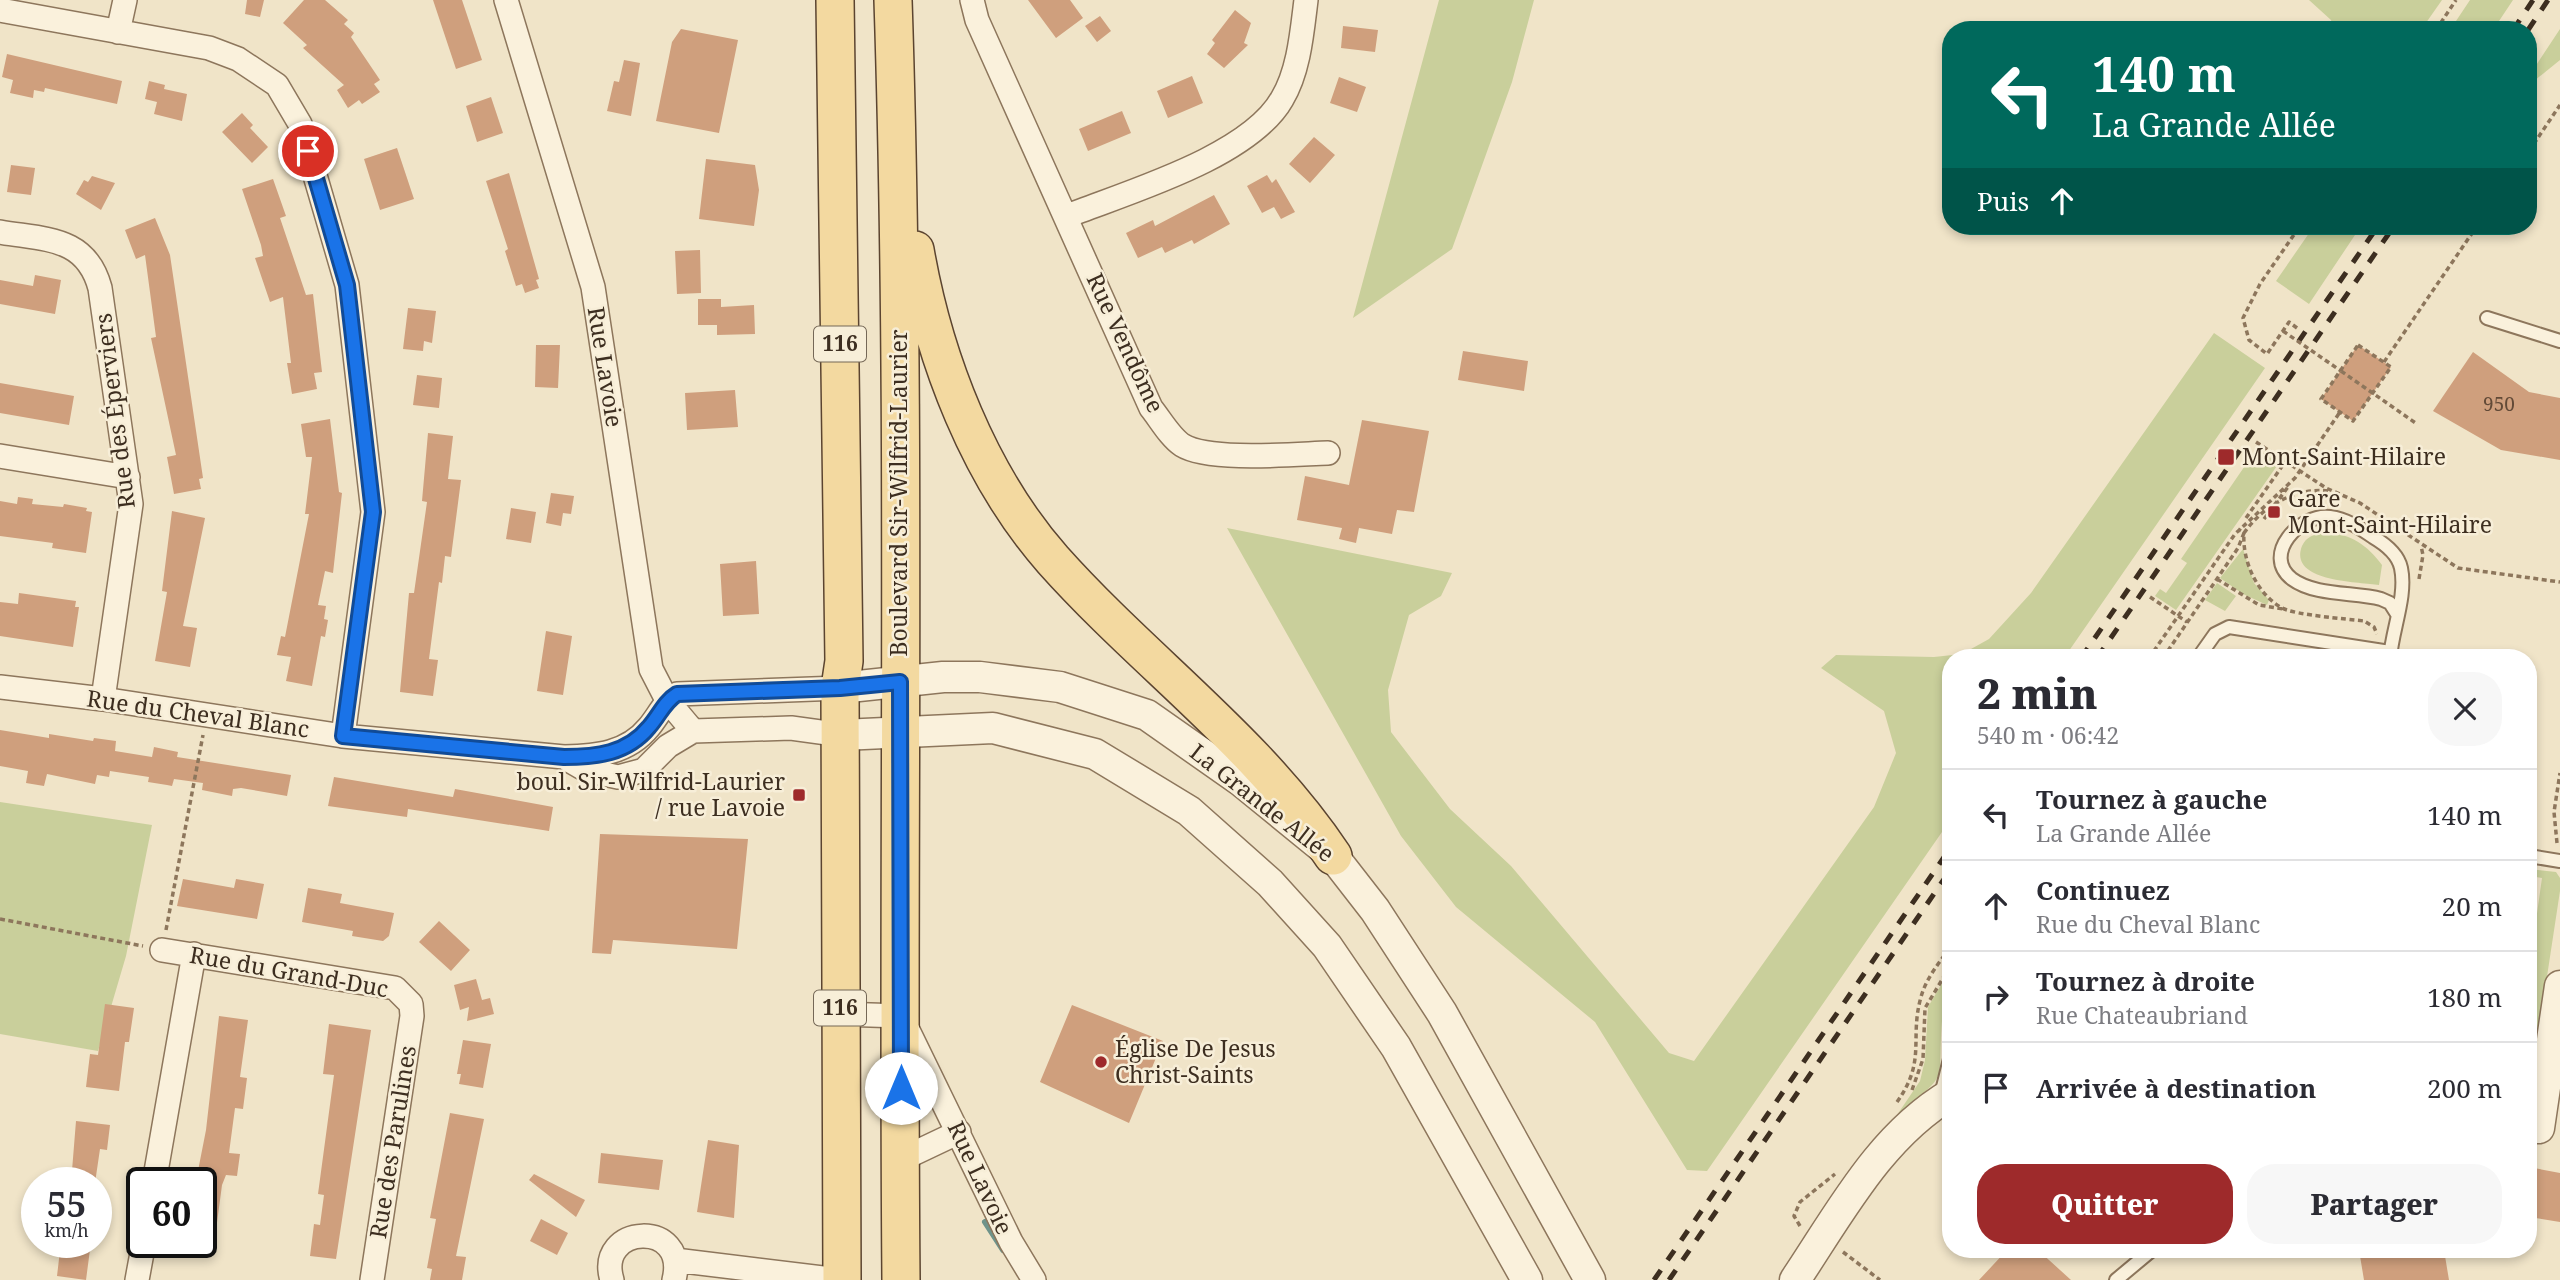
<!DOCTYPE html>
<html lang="fr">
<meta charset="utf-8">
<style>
:root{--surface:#fff;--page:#f7f7f7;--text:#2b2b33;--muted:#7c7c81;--line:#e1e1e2;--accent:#9e2a2b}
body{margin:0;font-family:"Noto Serif",serif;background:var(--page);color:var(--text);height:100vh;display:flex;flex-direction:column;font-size:26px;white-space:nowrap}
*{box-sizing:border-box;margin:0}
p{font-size:23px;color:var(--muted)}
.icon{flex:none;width:38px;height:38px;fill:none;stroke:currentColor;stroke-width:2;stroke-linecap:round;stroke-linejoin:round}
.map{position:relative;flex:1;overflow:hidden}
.drawer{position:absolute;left:1942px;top:649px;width:595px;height:609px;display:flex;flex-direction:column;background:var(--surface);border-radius:28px;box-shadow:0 4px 10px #0003}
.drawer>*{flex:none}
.banner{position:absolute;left:1942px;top:21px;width:595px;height:214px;border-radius:28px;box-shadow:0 4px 10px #0003;background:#00695c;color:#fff;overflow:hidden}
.speed{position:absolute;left:21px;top:1167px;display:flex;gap:14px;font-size:35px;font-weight:700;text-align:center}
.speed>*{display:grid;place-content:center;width:91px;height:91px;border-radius:50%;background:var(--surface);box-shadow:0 4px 10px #0003;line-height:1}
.speed small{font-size:18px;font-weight:400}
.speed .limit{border:4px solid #111;border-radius:10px;background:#fff;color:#111}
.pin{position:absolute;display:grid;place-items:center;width:60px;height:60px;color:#fff;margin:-30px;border:4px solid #fff;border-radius:50%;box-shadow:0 2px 7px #0007}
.me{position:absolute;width:77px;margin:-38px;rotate:0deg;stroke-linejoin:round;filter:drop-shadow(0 0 5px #0008)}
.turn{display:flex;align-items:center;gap:24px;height:147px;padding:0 35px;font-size:32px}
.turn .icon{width:91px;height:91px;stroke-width:2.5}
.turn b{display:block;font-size:49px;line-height:60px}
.then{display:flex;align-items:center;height:66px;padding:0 35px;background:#0003;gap:14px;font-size:26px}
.round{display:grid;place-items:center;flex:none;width:74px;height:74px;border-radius:28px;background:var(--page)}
.summary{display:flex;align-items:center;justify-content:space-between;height:119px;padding:0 35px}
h1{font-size:42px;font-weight:800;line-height:52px}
.cta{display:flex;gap:14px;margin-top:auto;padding:14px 35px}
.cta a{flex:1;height:80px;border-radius:28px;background:var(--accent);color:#fff;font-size:28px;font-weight:800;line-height:80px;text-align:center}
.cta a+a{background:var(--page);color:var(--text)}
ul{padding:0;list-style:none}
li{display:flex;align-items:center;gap:21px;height:91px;padding:0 35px;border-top:2px solid var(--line)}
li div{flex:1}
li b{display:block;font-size:26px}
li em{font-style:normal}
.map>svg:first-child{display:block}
.green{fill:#c9cf9b}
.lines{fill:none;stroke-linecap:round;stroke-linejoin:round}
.stream{stroke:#6f938a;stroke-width:6}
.building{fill:#cf9f7d}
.service-casing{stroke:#8d765c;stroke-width:16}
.minor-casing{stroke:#8d765c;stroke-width:26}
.tertiary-casing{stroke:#8d765c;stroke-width:33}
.primary-casing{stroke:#5b4430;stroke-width:40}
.path{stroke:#8d765c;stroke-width:3.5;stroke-dasharray:5 3.5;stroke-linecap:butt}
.service{stroke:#faf1dc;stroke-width:12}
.minor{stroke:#faf1dc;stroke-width:23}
.tertiary{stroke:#faf1dc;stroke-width:30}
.primary{stroke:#f3d9a0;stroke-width:37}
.rail{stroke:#3d2e20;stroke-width:5;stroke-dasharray:12 12;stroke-linecap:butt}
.path-bridge{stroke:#8d765c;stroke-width:3.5;stroke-dasharray:5 3.5;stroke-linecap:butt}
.route-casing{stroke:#114b97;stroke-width:18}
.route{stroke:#1a73e8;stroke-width:12}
.poi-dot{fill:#9e2a2b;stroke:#f7eed8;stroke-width:2.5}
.labels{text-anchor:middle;stroke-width:5;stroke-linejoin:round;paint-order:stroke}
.number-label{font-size:19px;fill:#624a37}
.shield{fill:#f7eed8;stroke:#756857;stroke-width:2}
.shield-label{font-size:21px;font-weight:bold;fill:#3d2e20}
.street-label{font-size:23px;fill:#3d2e20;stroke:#f7eed8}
.poi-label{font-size:23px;fill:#3d2e20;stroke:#f7eed8;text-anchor:start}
</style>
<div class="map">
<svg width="2560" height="1280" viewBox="0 0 2560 1280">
<rect width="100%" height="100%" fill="#f0e4c8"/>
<path class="green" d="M1439 0H1534L1512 82 1452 249 1353 318Z
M2309 0H2442L2421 30H2334L2331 20Z
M2470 0H2513L2493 30H2450Z
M2560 29V60L2529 85V76Z
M2314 226H2361L2309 304 2276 281Z
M2214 333 2265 368 2064 658H1951V819L1707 1171 1687 1170 1595 1022 1456 907 1401 836 1227 528 1452 573 1441 596 1409 615 1388 690 1391 732 1450 809 1511 866 1669 1053 1694 1061 1874 807 1896 753 1884 711 1821 668 1836 655 1934 657 1962 654 1989 639 2031 593Z
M2260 451 2279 463 2176 610 2155 596 2160 589 2166 593 2187 563 2181 559 2251 457 2255 459Z
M2324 533C2348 532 2368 545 2382 565L2379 585C2358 582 2288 582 2302 546 2306 537 2314 534 2324 533Z
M2243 549 2254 583 2269 600 2267 605 2243 594 2220 578Z
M2217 583 2236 596 2225 611 2205 600Z
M0 802 152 825 126 956 98 1051 0 1034Z
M2530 869 2556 872 2560 878V891L2529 1095V970L2542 878 2530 876Z
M1944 980 1951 985C1951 999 1943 1007 1942 1021 1937 1088 1951 1070 1897 1115L1920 1081 1925 1060 1928 1007Z"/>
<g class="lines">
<path class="stream" d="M985 1222 1003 1250"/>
</g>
<path class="building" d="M247 0H264L260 17 245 14Z
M304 0H325L348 20 344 24 354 33 351 37 380 80 374 84 380 92 362 104 359 100 348 108 337 90 344 85 303 48 307 45 283 23Z
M433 0H462L482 60 456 69Z
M1028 0H1070L1083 18 1056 38Z
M1235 10 1251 23 1244 43 1248 45 1224 68 1207 54 1215 43 1212 40Z
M1100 16 1111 31 1097 42 1085 26Z
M1343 26 1378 30 1375 52 1341 48Z
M681 29 738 40 719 133 656 121 672 42Z
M7 54 122 81 117 104 45 88 44 92 34 90 33 98 10 93 13 80 2 77Z
M624 60 640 63 631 116 607 111 614 81 619 82Z
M1192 76 1203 103 1168 118 1157 91Z
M1339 77 1366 87 1357 112 1330 103Z
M149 81 165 85 164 89 187 94 182 121 154 114 157 102 145 99Z
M491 97 503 133 477 142 466 106Z
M1122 111 1131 133 1088 151 1079 129Z
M242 113 253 125 250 128 268 147 252 163 222 132Z
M1314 137 1335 155 1310 183 1289 164Z
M397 148 414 199 380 210 364 159Z
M706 159 755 165 759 190 754 226 699 219Z
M11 165 35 168 31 195 7 192Z
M509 173 539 279 536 280 539 288 525 293 522 284 516 286 505 251 508 249 486 181Z
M1267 175 1272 183 1276 179 1295 212 1281 219 1274 207 1262 213 1247 186Z
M92 176 115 183 101 210 76 194 84 180 88 182Z
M273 179 286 216 280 218 306 295 313 294 322 372 314 373 317 389 292 394 287 363H291L283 297 270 302 255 258 263 256 261 245 242 189Z
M1214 195 1230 224 1194 244 1192 240 1165 253 1162 247 1138 258 1126 233 1153 220 1155 226Z
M155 218 170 255 203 478 199 479 201 489 174 494 167 457 176 455 151 338 156 337 145 255 136 259 125 230Z
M700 250 701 293 677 294 675 251Z
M35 275 61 280 55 314 0 304V280L33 286Z
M698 299H721V307L754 305 755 334 717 335V325H698Z
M408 308 436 311 432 343 424 341 423 351 403 349Z
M536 345H560L558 388 535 387Z
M2358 345 2391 367 2353 421 2321 399Z
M1463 351 1528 361 1524 391 1458 380Z
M2473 352 2529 392 2560 398V460L2501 450 2433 411Z
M417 375 442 378 439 408 413 405Z
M0 383 74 396 69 425 0 413Z
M735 390 738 427 687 430 685 393Z
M330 419 339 492 342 493 333 573 325 571 318 605 326 606 324 619 328 620 325 637 321 636 312 686 286 681 291 657 277 655 281 636 285 637 309 514H305L312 457H306L301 424Z
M1362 420 1429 431 1414 512 1397 510 1392 534 1359 528 1356 543 1339 539 1342 528 1297 520 1305 476 1349 485Z
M428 433 453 436 448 479 461 480 451 557 445 556 442 583 439 582 429 659 438 660 433 696 400 692 409 593H414L427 502 422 501Z
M551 493 574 496 571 514 563 513 561 526 546 523Z
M18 497 33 499 32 504 63 507 64 504 87 508 86 511 92 512 86 553 52 548 53 543 0 536V501L17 504Z
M511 508 536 512 531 543 506 539Z
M172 511 205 518 183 626 197 628 190 667 155 661 167 592 162 591Z
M756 561 759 614 723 616 720 564Z
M19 593 76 601 75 607H79L73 647 0 636V602L18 604Z
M546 631 572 636 563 695 537 691Z
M0 730 49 738V734L93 741 94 738 116 741 115 751 152 757 154 747 178 752 177 757 291 775 287 796 241 788 233 789 232 796 202 790 203 783 174 779 172 786 167 785 148 782 149 777 110 771 109 777 97 775 95 784 47 774 44 786 26 783 28 771 0 766Z
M334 777 453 797 455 789 553 807 549 831 408 809 407 817 328 806Z
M600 834 748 839 737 949 613 940 611 954 592 953Z
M183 879 234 888 236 879 264 884 257 919 177 906Z
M308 888 342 894 340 903 394 913 389 936 383 941 352 936 353 931 302 922Z
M439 921 470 950 451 971 419 942Z
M476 979 482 1000 490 998 494 1014 467 1021 469 1007 460 1010 454 985Z
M105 1004 134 1008 129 1042H125L119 1091 86 1087 90 1054 98 1055Z
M1072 1005 1163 1041 1129 1123 1040 1082Z
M219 1016 248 1020 240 1077 247 1078 243 1109 235 1108 229 1153 240 1154 237 1176 226 1175 222 1185 216 1230 201 1228V1182L196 1181 206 1130Z
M329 1024 371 1030 336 1259 310 1256 314 1224 320 1225 324 1195 318 1194 334 1075 323 1074Z
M463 1040 491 1044 483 1088 459 1084 461 1074H457Z
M450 1113 484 1119 456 1256 466 1257 462 1280H430L432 1269 427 1268 436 1219 430 1218Z
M76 1121 110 1125 107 1150 100 1149 95 1183H71Z
M708 1140 739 1145 734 1218 697 1212Z
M601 1153 663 1160 659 1190 598 1183Z
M2529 1167 2560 1173V1222L2529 1217Z
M534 1174 585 1200 576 1217 529 1180Z
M541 1219 568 1233 557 1255 530 1241Z
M61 1242H91L86 1280 57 1276Z
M2007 1250H2038L2071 1280H1979Z
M2359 1250H2444L2449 1280H2364Z"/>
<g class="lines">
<defs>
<path id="service" d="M2487 318 2560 341
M2198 658 2215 634 2229 627 2390 652
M2390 658C2392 630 2407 596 2401 568 2398 554 2385 544 2373 537 2360 528 2346 519 2330 517 2300 513 2261 555 2292 579 2315 596 2354 592 2381 599L2390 603 2397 614
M2529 856 2560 861
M1951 1013V1042
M1941 1095 1951 1055
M2116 1280 2152 1250"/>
<path id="minor" d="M506 0 593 287 651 669 667 700 693 731
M972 0 977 20 1151 408C1160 419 1170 437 1182 445 1209 462 1296 454 1328 453
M0 10 209 48 238 59 277 85 300 124 347 285 373 512 343 736
M118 32 125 0
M1067 216C1128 192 1249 157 1282 99 1299 71 1302 32 1306 0
M0 232C45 240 86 236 100 288L131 504 103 699
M0 456 128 477
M0 687 103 699 343 736 564 757C596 756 627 754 649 727 659 715 664 702 677 694L840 688
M567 759 586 770 618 777 644 770 668 746 693 731 791 728 842 735
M162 950 395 988 411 1004 412 1016 372 1280
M840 1014 901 1016 1011 1242 1034 1280
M900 1160 959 1132
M154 1183 194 954
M675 1260 839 1280
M137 1280 144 1242
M612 1280C595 1224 689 1219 674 1280"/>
<path id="tertiary" d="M840 688 943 677H980L1060 687 1147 715 1241 781 1333 856 1375 910 1442 1013 1590 1280
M842 735 993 728 1095 754 1189 811 1270 883 1327 946 1396 1047 1527 1280
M2529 1126 2539 1128 2560 986
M1795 1280C1840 1213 1880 1136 1951 1094"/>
<path id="primary" d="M835 0 844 661 840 688 842 1280
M893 0C907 426 897 853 901 1280
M915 250C934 359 979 476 1053 560 1144 662 1257 742 1333 856"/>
</defs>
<use href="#service" class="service-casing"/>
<use href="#minor" class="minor-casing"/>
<use href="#tertiary" class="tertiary-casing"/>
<use href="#primary" class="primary-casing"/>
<path class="path" d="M2436 30 2456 0
M2529 151 2560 105
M2297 328 2289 322 2267 354 2249 340 2243 318 2260 284 2300 226
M2358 345 2391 367 2353 421 2321 399Z
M2384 362 2477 226
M2341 371 2417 424
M2256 442 2326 488 2360 503 2458 568 2560 582
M2328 491C2295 487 2262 507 2244 533 2242 561 2257 594 2282 608 2295 615 2347 619 2364 621L2374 627 2377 634
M2246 518 2285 462
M2264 519 2288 487
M2217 579 2259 605 2283 609
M2419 579 2423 555 2421 546
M2150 597 2187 622
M2149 658 2235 534 2295 478 2340 412
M2163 658 2238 548 2244 533 2238 529
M2557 843 2554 812 2560 773
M0 919 143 946
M166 930 203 735
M1912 1090 1923 1059 1925 1008 1951 965
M1897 1102C1927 1060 1909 1039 1921 997 1926 978 1940 962 1951 946
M1800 1226 1794 1216 1800 1202 1835 1174
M1843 1252 1880 1280"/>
<use href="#service" class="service"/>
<use href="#minor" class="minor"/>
<use href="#tertiary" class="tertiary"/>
<use href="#primary" class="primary"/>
<path class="rail" d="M2513 30 2533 0
M2528 30 2548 0
M2081 658 2378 226
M2097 658 2394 226
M1654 1280 1951 847
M1669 1280 1951 869"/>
<path class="path-bridge" d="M2283 331 2341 371"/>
</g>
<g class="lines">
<defs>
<path id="route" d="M308 151 347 285 373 512 343 736 564 757C596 757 627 754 649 727 659 716 664 702 677 694L840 688 900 682 901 1088"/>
</defs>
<use href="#route" class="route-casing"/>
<use href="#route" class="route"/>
</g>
<g class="poi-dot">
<rect x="2217" y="448" width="18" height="18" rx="3.5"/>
<rect x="2267" y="505" width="14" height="14" rx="3.5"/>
<rect x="792" y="788" width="14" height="14" rx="3.5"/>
<circle cx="1101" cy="1062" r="7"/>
</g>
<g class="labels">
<g class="number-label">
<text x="2499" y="411">950</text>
</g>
<g class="shield">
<rect x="814" y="326.5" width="52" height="35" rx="5"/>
<rect x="814" y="990.5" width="52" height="35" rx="5"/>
</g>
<g class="shield-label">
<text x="840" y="351">116</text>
<text x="840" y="1015">116</text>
</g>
<g class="street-label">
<text transform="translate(1125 343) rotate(65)" y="8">Rue Vendôme</text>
<text transform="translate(605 367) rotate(81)" y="8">Rue Lavoie</text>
<text transform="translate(115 411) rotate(-97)" y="8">Rue des Éperviers</text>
<text transform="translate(899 493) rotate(-90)" y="8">Boulevard Sir-Wilfrid-Laurier</text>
<text transform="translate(198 714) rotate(8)" y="8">Rue du Cheval Blanc</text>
<text transform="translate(1262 803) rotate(38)" y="8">La Grande Allée</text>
<text transform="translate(289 972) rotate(10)" y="8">Rue du Grand-Duc</text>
<text transform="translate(393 1142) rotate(-81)" y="8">Rue des Parulines</text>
<text transform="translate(980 1178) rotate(65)" y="8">Rue Lavoie</text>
</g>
<g class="poi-label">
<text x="2242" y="465">Mont-Saint-Hilaire</text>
<text x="2288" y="507">Gare<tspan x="2288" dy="26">Mont-Saint-Hilaire</tspan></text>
<text x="785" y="790" text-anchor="end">boul. Sir-Wilfrid-Laurier<tspan x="785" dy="26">/ rue Lavoie</tspan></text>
<text x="1115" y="1057">Église De Jesus<tspan x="1115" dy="26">Christ-Saints</tspan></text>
</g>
</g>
</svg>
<div class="speed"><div>55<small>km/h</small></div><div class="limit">60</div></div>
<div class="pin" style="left:308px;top:151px;background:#d93025"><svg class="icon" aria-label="arrive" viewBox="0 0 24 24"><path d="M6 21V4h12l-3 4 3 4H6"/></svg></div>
<svg class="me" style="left:901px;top:1088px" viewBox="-20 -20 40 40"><circle r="19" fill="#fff"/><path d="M0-13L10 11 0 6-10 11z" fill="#1a73e8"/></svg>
<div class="banner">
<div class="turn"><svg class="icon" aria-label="left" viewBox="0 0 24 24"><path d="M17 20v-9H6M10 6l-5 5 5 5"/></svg><div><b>140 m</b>La Grande Allée</div></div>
<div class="then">Puis<svg class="icon" aria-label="ahead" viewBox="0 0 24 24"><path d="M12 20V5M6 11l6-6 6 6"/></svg></div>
</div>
<section class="drawer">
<div class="summary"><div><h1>2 min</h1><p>540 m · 06:42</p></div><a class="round"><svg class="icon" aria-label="close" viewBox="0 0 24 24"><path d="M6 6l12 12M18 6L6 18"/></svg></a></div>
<ul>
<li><svg class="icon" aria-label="left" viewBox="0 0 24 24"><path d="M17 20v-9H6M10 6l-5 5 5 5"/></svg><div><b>Tournez à gauche</b><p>La Grande Allée</p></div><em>140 m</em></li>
<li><svg class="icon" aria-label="ahead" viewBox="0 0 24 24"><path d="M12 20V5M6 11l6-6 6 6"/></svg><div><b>Continuez</b><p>Rue du Cheval Blanc</p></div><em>20 m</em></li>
<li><svg class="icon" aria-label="right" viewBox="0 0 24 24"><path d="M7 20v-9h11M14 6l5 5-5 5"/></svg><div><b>Tournez à droite</b><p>Rue Chateaubriand</p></div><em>180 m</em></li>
<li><svg class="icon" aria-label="arrive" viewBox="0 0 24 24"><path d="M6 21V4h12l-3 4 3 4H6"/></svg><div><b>Arrivée à destination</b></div><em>200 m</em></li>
</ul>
<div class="cta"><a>Quitter</a><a>Partager</a></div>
</section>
</div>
